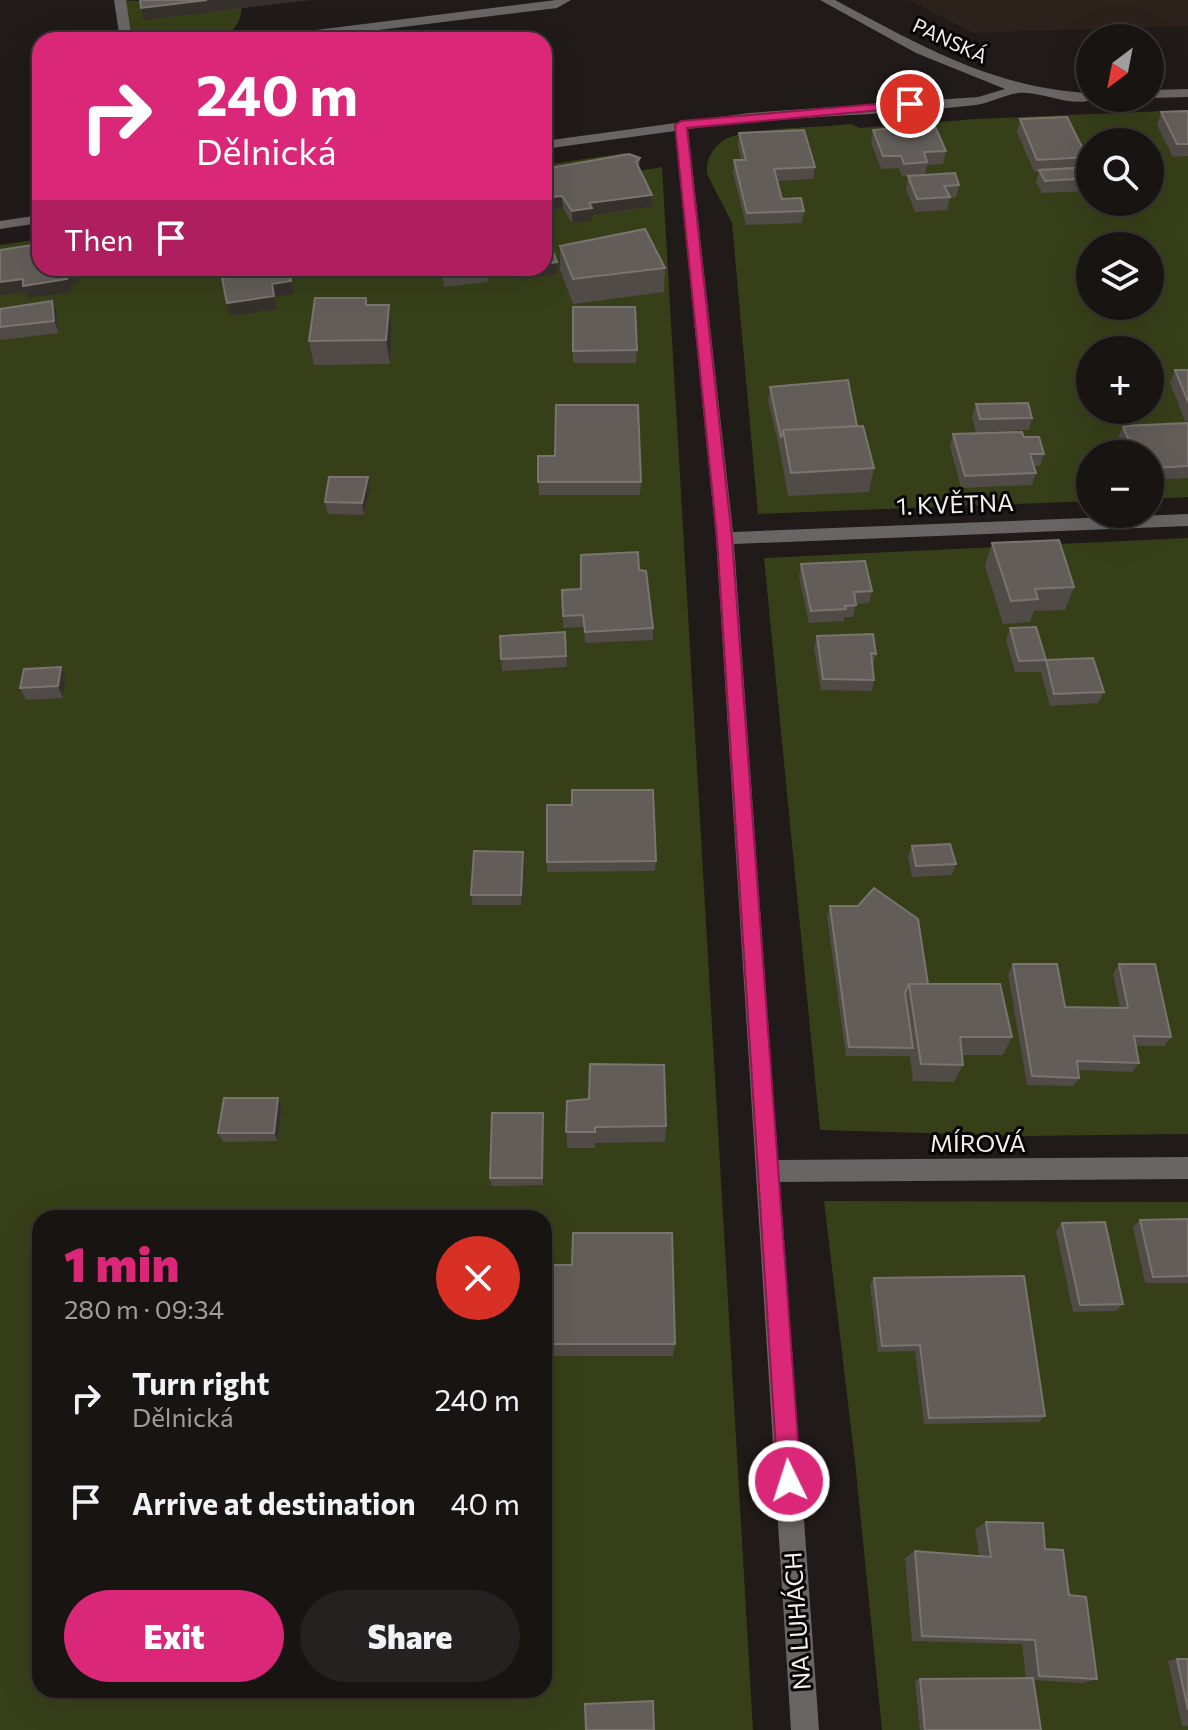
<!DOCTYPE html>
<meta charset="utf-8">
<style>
:root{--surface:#181412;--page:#252120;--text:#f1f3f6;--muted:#9f9e9f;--line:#363332;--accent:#db2777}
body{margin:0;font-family:Commissioner,sans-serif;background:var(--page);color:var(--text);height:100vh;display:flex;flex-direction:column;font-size:30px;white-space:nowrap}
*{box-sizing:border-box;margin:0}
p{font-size:26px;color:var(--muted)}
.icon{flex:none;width:44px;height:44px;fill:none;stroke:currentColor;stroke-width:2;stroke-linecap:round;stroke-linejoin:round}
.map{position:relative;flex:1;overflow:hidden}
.side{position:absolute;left:32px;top:1210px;width:520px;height:488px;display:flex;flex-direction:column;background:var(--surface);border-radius:24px;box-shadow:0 8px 32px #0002,0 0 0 2px var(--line)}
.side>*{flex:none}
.hud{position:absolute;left:32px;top:32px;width:520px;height:244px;border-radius:24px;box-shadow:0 8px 32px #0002,0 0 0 2px var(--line);background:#db2777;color:#fff;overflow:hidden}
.needle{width:52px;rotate:212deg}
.fabs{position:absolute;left:1076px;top:24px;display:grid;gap:16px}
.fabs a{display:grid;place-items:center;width:88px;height:88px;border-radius:50%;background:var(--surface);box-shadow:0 8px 32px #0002,0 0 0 2px var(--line);font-size:40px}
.pin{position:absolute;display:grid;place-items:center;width:68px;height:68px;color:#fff;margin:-34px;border:4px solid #fff;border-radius:50%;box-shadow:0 2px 8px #0007}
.me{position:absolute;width:88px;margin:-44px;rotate:356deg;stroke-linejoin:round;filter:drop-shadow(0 0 6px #0008)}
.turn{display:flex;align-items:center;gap:28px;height:168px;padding:0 32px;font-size:36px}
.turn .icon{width:104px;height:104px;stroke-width:2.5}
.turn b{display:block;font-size:56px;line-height:68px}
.then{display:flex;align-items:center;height:76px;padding:0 32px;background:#0003;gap:16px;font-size:30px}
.round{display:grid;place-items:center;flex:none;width:84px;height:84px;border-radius:42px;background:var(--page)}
.head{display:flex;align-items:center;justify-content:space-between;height:136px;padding:0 32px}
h1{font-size:48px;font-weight:800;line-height:60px;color:var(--accent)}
.primary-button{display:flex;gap:16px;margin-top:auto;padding:16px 32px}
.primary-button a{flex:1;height:92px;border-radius:48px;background:var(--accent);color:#fff;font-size:32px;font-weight:800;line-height:92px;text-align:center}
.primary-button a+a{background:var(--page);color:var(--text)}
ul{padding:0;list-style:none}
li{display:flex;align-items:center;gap:24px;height:104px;padding:0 32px}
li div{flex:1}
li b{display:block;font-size:30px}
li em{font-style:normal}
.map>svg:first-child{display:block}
.built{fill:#2d211c}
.green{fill:#373f19;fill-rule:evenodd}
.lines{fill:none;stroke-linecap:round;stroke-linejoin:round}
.service{fill:#696564;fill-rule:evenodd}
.minor{fill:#696564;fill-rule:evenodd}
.wall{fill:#504b47}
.shaded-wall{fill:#36302c}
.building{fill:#625d59;stroke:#797470;stroke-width:2}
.route{fill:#db2777;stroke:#8e194d;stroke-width:2}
.labels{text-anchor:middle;stroke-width:6;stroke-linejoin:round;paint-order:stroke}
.far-street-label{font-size:20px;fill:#f4f0ee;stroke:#080605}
.street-label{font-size:24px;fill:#f4f0ee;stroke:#080605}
</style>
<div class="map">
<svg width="1188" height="1730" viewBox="0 0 1188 1730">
<rect width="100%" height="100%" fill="#201a18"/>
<path class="built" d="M909 0H1188V26L973 33Z"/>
<path class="green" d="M123 0 242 8C240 24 233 32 220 40H135L132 38Z
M1188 110V497L1150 499V454H1090V501L758 514 732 223 707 174C705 157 717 141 733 136 764 127 818 128 851 124L860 128 976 119ZM1090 142H1150V202H1090ZM1090 246H1150V306H1090ZM1090 350H1150V410H1090Z
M625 153 628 167 639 171 662 167 753 1730H0V245L40 239V268H544V165ZM40 1218H544V1690H40Z
M1188 538V1134L1023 1136 820 1130 764 558Z
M824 1201 1188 1202V1730H882L855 1462Z"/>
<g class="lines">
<path class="service" d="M114 0H126L132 40H120Z
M556 0H571L557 8 298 40H262L268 36Z"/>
<path class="minor" d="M820 0H835C920 45 992 88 1090 93V98H1096C1073 110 1042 90 1018 93 1004 95 990 103 976 105 880 116 784 116 688 129L733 532 1188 514V526L734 544 778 1160 1188 1157V1179L780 1182 819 1730H791L716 538 675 131 544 149V141L749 113 978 97 1005 89 916 53Z
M1188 89V97L1150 98V90Z
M40 215V223L0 229V221Z"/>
</g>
<path class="wall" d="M1188 111V156L1173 157 1157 125 1161 112Z
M1020 119 1087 157 1083 168 1090 167V191L1042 193 1036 182 1039 172H1034L1017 132Z
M873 130 946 151 943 164 927 165 925 175 902 176 899 168 881 169 871 142Z
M739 133 815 167 813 179 777 181 782 199 804 211 802 223 746 225 733 173 734 160H741L738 146Z
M640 158 639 169 651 207 592 215V221L572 223 563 208 544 211V169Z
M908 176 959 185 956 197 950 198 947 210 915 212 906 189Z
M560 246 665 268 664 292 573 304 560 270Z
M441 268H486L488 282 444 287Z
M514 268H544L557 274 519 280Z
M367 305H389L392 329 390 364 314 365 309 341Z
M573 307 637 350 636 363H573Z
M0 309 57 313 59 333 0 340Z
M1175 370H1188V421H1185L1170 383Z
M770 387 857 426 874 468 869 492 788 496 780 451 768 400Z
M976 404 1032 418 1029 430 976 432 972 417Z
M1105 410H1134L1131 420H1109Z
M1188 423V478L1150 480V454H1124L1118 438 1123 426Z
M953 434 1024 437 1044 454 1040 466H1034L1036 473 1032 485 961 488 950 446Z
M538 456H555L641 482 640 495H539Z
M370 490 364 515 328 514 325 502Z
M992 543 1074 587 1065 610 1034 611 1030 622 1003 624 985 566Z
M801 564 872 591 869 603 856 604 853 617H844V621L809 623 799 576Z
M639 570 653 628V640L585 643 584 627 563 628 562 590 581 589Z
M1010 628 1046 660 1104 692 1098 703 1050 706 1041 672H1015L1006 640Z
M565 632 567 667 502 671 500 636Z
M817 636 876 654 873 665 874 680 872 691 821 690 814 648Z
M66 678 63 698 26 700 20 688Z
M912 846 956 864 952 875 912 877 908 857Z
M523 852 522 905H473L471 895Z
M656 861 655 871 547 872V862Z
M830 906 928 984 1012 1037 1003 1055H962L963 1065 954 1082 913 1081 910 1056H846L827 916Z
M1013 964 1065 1007 1120 1008 1113 974 1119 964 1171 1037 1164 1046H1136L1139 1063 1132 1072 1078 1070 1079 1078 1073 1086 1027 1085 1008 974Z
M278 1098 282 1106 278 1141 223 1142 218 1133Z
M567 1101 666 1126 665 1142 595 1143V1148H567Z
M543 1113V1185L492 1186 490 1178Z
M1188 1219V1283H1145L1133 1227 1140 1220Z
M1062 1223 1123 1304 1116 1311 1073 1312 1056 1231Z
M874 1278 1045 1416 1039 1422 924 1424 915 1351 878 1352 870 1285Z
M547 1344H675L673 1356H548Z
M986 1522 1045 1549 1069 1595 1097 1679 1082 1683 1033 1680 1041 1730H920L915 1681 920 1679 1026 1678 1022 1644 912 1641 905 1558 915 1551 979 1556 975 1529Z
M1177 1659H1188V1726H1182L1168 1661Z"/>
<path class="shaded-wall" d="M207 0H311L144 20 141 8Z
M652 195 651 207 592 215V221L572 223V211L589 203Z
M562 196 563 208 544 211V198Z
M557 262V274L519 280 518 268H544V264Z
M75 268H78L79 283 70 285 71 292 28 298 25 292 0 295V282Z
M291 281 294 293 274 297 277 309 230 316 227 303 272 284Z
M52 301 57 313 59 333 54 321Z
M389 305 392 329 390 364 386 340Z
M368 477 370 490 364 515 362 503Z
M61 667 66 678 63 698 58 686Z
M523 852 524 862 522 905 521 895Z
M278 1098 282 1106 278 1141 274 1133Z"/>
<path class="building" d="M140 0H207L141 8Z
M1188 111V144H1177L1161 112Z
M1067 117 1087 157 1037 160 1020 119Z
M934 124 946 151 924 152 927 162 904 164 901 156H883L873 130Z
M804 130 815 167 774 169 782 199 801 198 804 211 747 213 734 160H746L739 133Z
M629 154 640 158 636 162 652 195 589 203 592 208 572 211 562 196 544 198V169Z
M1090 167V178L1045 181 1039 170Z
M955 173 959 185 944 186 950 197 917 199 908 176Z
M544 229 557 262 544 264Z
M645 229 665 268 573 279 560 246Z
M40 244V268H75V271L66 272 67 279 23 286V279L0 282V250Z
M442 268H486L487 269 443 274Z
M289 269 291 281 272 284 274 296 227 303 222 278Z
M315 298H366V305H389L386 340 309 341Z
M52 301 54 321 0 327V309Z
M573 307H635L637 350 573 351Z
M1175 370H1188V402Z
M848 380 857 426 783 430 781 438 770 387Z
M1028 403 1032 418 980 419 976 404Z
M556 405H638L641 482H538V456H555Z
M1188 423V466L1152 468 1150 464V454H1134L1123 426Z
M863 426 874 468 791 473 783 430Z
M1022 432 1024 437H1039L1044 454H1030L1036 473 965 476 953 434Z
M329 477H368L362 503 325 502Z
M1059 540 1074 587 1035 589 1038 599 1011 601 992 543Z
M638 552 639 570 646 571 653 628 585 632 583 615 563 616 562 590 581 589V555Z
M865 561 872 591 854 592 856 605 845 606 846 609 811 611 801 564Z
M1036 627 1046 660 1093 658 1104 692 1054 694 1046 660 1019 661 1010 628Z
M565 632 566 656 501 659 500 636Z
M873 634 876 654 871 653 874 680 823 679 817 636Z
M61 667 58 686 20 688 24 669Z
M572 790H653L656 861 547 862V805H572Z
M950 844 956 864 916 866 912 846Z
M474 851 523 852 521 895H471Z
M874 888 918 919 928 984H909L905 993 913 1048 849 1047 830 906H858Z
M1013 964H1057L1065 1007 1128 1008 1119 964H1155L1171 1037 1134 1036 1139 1063 1077 1061 1079 1078 1032 1076Z
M909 984H1000L1012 1037H960L963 1065 921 1064Z
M590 1064 664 1065 666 1126 595 1127V1132H566L567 1101 589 1099Z
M224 1098H278L274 1133H218Z
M492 1113H543L542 1178H490Z
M1188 1219V1276L1153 1277 1140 1220Z
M1105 1222 1123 1304 1080 1305 1062 1223Z
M573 1233H672L675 1344H547L548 1265H572Z
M1024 1276 1045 1416 929 1418 920 1345 882 1346 874 1278Z
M986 1522 1043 1523 1045 1549 1063 1550 1069 1595 1086 1597 1097 1679 1039 1676 1035 1640 922 1636 915 1551 991 1557Z
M1177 1659H1188V1710Z
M1033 1678 1041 1730H925L920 1679Z
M653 1701 654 1730H586L585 1704Z"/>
<path class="route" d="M910 101 916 104 914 107 687 128 732 538 801 1481 798 1490 789 1493 781 1490 778 1481 717 538 675 125 681 121Z"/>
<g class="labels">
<g class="far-street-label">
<text transform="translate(950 41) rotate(25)" y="7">PANSKÁ</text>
</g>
<g class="street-label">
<text transform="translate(955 505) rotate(-2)" y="8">1. KVĚTNA</text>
<text x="978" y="1152">MÍROVÁ</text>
<text transform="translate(798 1621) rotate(-94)" y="8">NA LUHÁCH</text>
</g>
</g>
</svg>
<div class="fabs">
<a><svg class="needle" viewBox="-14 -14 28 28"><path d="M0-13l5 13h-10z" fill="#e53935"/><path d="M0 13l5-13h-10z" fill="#9f9e9f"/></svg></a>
<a><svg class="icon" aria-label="search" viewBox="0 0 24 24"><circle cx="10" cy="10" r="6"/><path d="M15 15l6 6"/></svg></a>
<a><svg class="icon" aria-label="layers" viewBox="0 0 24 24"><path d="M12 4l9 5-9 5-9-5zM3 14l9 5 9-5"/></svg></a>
<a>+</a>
<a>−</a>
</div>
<div class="pin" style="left:910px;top:104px;background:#d93025"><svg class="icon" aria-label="arrive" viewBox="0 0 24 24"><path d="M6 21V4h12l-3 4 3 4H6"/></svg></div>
<svg class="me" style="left:789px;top:1481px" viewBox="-20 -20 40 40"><circle r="17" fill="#db2777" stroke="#fff" stroke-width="3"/><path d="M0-11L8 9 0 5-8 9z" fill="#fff"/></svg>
<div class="hud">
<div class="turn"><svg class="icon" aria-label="right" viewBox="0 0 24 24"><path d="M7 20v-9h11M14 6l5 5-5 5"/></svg><div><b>240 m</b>Dělnická</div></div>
<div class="then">Then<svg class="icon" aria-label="arrive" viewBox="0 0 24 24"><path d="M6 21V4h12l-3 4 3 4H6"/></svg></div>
</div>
<section class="side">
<div class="head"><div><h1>1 min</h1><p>280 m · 09:34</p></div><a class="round" style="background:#d93025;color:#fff"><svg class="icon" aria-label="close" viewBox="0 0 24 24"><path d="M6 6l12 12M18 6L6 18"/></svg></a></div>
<ul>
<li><svg class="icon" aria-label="right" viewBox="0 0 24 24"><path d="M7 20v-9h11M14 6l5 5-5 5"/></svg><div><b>Turn right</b><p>Dělnická</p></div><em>240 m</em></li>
<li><svg class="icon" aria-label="arrive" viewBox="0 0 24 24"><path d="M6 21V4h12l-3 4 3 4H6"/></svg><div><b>Arrive at destination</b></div><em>40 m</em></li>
</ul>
<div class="primary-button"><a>Exit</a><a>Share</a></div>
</section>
</div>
